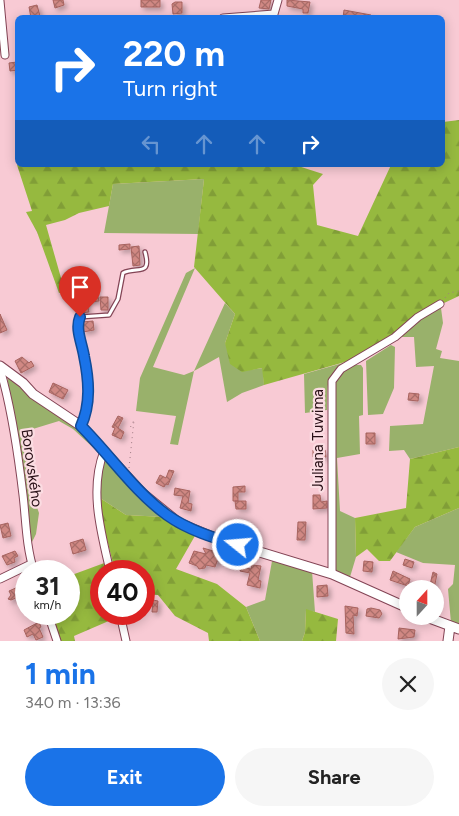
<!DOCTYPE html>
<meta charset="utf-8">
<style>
:root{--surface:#fff;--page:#f6f6f6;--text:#222;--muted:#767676;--accent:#1a73e8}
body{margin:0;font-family:Figtree,sans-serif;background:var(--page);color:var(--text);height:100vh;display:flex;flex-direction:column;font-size:19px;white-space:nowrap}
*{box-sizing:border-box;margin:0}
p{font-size:16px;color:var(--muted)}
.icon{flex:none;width:28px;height:28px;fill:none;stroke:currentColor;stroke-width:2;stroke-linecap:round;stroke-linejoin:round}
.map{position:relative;height:641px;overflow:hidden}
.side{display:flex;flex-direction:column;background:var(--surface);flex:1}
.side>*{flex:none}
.top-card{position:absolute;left:15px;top:15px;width:430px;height:152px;border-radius:8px;box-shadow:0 2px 12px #0003;background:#1a73e8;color:#fff;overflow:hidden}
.needle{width:32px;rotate:21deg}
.fabs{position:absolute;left:399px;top:580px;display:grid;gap:10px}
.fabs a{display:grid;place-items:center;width:45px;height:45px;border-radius:50%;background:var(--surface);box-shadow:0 2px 12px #0003;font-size:25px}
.speed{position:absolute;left:15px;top:560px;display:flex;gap:10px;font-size:25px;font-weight:700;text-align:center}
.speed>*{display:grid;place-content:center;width:65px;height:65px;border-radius:50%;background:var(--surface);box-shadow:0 2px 12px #0003;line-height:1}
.speed small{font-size:12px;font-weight:400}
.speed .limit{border:8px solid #d22;background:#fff;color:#111}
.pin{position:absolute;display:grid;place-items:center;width:42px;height:42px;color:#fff;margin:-51px -21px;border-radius:50% 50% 50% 0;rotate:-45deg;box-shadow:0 0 5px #0007}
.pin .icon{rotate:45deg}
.me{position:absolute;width:55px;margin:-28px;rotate:287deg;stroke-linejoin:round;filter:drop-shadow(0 0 4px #0008)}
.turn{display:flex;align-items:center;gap:18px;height:105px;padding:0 25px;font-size:22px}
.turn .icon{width:65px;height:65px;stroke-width:2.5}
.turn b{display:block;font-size:35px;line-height:42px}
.lanes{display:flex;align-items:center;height:48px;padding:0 25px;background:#0003;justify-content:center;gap:25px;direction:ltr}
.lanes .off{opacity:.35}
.round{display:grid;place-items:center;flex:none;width:52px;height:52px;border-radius:26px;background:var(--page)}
.summary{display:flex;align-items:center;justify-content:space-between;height:85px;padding:0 25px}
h1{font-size:30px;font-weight:700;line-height:38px;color:var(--accent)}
.action{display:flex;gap:10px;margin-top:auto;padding:10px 25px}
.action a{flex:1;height:58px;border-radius:30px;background:var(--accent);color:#fff;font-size:20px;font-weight:700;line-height:58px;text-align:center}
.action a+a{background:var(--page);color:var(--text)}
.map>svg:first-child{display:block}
.green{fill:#99b16b}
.forest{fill:url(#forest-firs)}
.building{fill:url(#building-cross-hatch);stroke:#a7635f;filter:url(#shadow)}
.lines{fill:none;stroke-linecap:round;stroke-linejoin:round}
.service-casing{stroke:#834455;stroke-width:5.5}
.minor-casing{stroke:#834455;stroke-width:9}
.tertiary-casing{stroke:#834455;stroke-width:11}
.path{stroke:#9f7a83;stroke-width:1;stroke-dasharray:1 4;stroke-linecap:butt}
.service{stroke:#fff;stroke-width:3}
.minor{stroke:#fff;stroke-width:7}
.tertiary{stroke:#fff;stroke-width:9}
.route-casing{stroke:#114b97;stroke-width:12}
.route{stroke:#1a73e8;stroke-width:9}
.labels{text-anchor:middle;stroke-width:4.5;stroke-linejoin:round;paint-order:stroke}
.street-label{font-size:15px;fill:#280f16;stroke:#fbdce2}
</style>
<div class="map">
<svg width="459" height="641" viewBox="0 0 459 641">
<defs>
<pattern id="forest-firs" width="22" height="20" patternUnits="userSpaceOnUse" patternTransform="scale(1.25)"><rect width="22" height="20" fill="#96b93f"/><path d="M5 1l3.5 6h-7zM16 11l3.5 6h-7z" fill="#819e37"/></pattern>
<pattern id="building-cross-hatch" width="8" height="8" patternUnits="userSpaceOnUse" patternTransform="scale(1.25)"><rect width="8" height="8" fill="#d08883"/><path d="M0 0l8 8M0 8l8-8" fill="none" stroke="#a96e6a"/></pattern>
<filter id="shadow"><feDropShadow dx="3" dy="3" stdDeviation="2.5" flood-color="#0004"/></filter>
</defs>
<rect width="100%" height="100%" fill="#f8cad4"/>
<path class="green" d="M204 179 198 234 104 233 113 184Z
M195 268 153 367 184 375 194 371 225 303 235 314 225 343 242 371 263 368 264 385 242 393 227 402 219 357 194 371 178 445 170 444 176 416 136 411 140 378 186 273Z
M435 307 441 308 443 323 436 349 442 351 440 358 459 361V447L410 459 404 450 389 451 390 426 423 424 434 366 416 367 414 337H401Z
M391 345 395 347 394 388 383 414 368 415 366 361Z
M350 361C324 378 328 380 327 410L305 413 304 374Z
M353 365H361L363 368V415L359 416 360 454 337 458 340 511 355 518 356 557 350 577 334 571 333 385 337 375Z
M7 375C23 394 46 403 65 417 78 428 91 440 100 454L73 429 59 421 23 432 33 496 39 513 36 534 30 546Z
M106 458 136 491 164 517 126 515 100 498 102 463Z
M459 508V625L451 623 448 589 453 584 455 565 423 563 396 552 415 527Z
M272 561 312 571 315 612 306 610 305 632 302 641H260L246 607 265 600Z"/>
<path class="forest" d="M459 120V296L414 317 390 339 359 358 264 385 262 368 242 372 230 364 225 343 235 314 194 267 204 179 113 184 109 206 79 213 65 220 46 225 65 292 59 293 37 232 26 212 32 211 17 165H295L323 174 313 185 317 225 358 236 391 165H442L443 122Z
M459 447V508L415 527 390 561H379L367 549 356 557 355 518 406 508 410 459Z
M100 498 126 515 164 517 196 534 176 569 217 584 246 607 260 641H209L208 633 175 616 158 595 144 594V571H115L100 512Z
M107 562 108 571H101V614H118V617L74 636 75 641H61L51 614H69V576Z
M306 609 338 619 336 641H302L305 632Z"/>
<path class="building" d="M53 0H63L64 5 55 8Z
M141 0H160V7H141Z
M261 0H271L269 9 259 8Z
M287 0 310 2 308 13H303V9L287 6Z
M175 2H182V13L173 14 172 4Z
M37 5 40 16 31 18 29 7Z
M344 10 371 15V18H343Z
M17 62 18 70 10 71 9 63Z
M130 244V249L119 250V245Z
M139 246 140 265 133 266 131 247Z
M97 293 99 301 90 302 88 295Z
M100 297H108V310H101Z
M86 300 89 312 81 313 79 302Z
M0 314 7 330 0 333Z
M93 321 94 330 83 332 82 322Z
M22 357 29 363 31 361 34 366 21 373 15 361Z
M53 383 68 390 63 399 49 392Z
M409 393 419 394 418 401 408 400Z
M118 416 123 418 118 428 124 432 121 439 112 435 115 428 112 427Z
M366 433H375V444H366Z
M313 450H325L326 457H313Z
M169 470 174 471 168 485 166 484 164 487 156 483 160 475 166 478Z
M245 486V492H238V501H233V487Z
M175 488 190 491 188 503 192 504 191 511 180 508 183 496 174 495Z
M313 495H320L321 502 327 501V508L313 509Z
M235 501H246V509H236Z
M298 522H306L305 540H297Z
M8 523 11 536 3 538 0 525Z
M83 539 86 550 73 554 70 543Z
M203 548 220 553 215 567 206 565 205 568 199 569 197 566 189 563 194 551 206 554Z
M15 551 18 556 14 558 15 562 7 565 2 556Z
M405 559 414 562 412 568 403 565Z
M364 561 373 562 372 572 363 571Z
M58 563 61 571H39Z
M252 565 261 566 258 580 261 581 260 588 247 585 250 573 240 571 241 567 251 569Z
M393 571 410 579 408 586 390 580Z
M433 572 437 574 434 589H429Z
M22 582 25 588 20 590 23 595 11 600 8 599 11 595 9 591 18 587 17 584Z
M327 585 328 596 317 597V586Z
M153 600 158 601 157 612H152Z
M345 606 358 608 357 616 353 615 354 634 346 633Z
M371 608 380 610 382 614 379 618 366 616 367 609Z
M39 622 41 627 39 628 43 637 36 640 33 634 27 637 24 630Z
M399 628 415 630 414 637 398 639Z"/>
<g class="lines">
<defs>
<path id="service" d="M81 426C91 404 89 379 84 355 82 343 75 329 80 317L109 315 118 299 123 273C137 266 152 277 145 252"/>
<path id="minor" d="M0 1 5 55
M223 18 274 14 278 0
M0 369C12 409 18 453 23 495 26 520 26 547 34 571
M104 451C89 490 101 532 110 571
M332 574V381L341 369 395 337 418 317 440 304
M0 579 31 564
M48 614 57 641
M120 614 126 641"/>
<path id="tertiary" d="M0 366 23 383 33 394 81 426 142 493 179 523 220 540 332 574 408 608
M424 616 459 629
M448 641 450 626"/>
</defs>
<use href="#service" class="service-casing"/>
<use href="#minor" class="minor-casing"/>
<use href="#tertiary" class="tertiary-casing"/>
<path class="path" d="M445 298 449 293 459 291
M129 468 134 420 129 430"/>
<use href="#service" class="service"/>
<use href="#minor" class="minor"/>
<use href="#tertiary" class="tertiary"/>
</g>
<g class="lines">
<defs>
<path id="route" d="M80 317C75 329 82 343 84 356 89 380 91 404 81 426 110 455 134 491 167 515 188 530 214 538 238 545"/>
</defs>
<use href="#route" class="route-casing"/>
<use href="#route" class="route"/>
</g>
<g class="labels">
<g class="street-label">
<text transform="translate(318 440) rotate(-90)" y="5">Juliana Tuwima</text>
<text transform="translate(32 468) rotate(82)" y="5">Borovského</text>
</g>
</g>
</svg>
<div class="fabs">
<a><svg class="needle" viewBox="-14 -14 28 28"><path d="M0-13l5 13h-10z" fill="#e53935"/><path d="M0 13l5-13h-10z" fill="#767676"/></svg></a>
</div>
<div class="speed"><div>31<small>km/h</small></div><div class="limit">40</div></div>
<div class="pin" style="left:80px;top:317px;background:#d93025"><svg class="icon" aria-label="arrive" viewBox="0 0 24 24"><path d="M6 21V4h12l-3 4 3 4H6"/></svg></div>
<svg class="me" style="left:238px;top:545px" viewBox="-20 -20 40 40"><circle r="17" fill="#1a73e8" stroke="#fff" stroke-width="3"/><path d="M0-11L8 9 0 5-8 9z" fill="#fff"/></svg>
<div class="top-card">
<div class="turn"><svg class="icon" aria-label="right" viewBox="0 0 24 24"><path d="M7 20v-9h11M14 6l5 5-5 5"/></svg><div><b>220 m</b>Turn right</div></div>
<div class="lanes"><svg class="icon off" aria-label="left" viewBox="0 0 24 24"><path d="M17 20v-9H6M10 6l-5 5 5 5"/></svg><svg class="icon off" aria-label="ahead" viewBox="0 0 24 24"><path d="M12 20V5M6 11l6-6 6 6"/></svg><svg class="icon off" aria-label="ahead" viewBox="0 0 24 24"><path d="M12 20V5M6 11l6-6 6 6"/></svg><svg class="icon" aria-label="right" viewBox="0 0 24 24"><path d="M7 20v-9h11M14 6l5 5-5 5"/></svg></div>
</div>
</div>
<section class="side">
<div class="summary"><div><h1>1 min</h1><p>340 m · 13:36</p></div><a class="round"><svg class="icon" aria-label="close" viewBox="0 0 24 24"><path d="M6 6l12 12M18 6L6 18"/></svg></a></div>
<div class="action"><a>Exit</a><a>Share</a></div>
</section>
